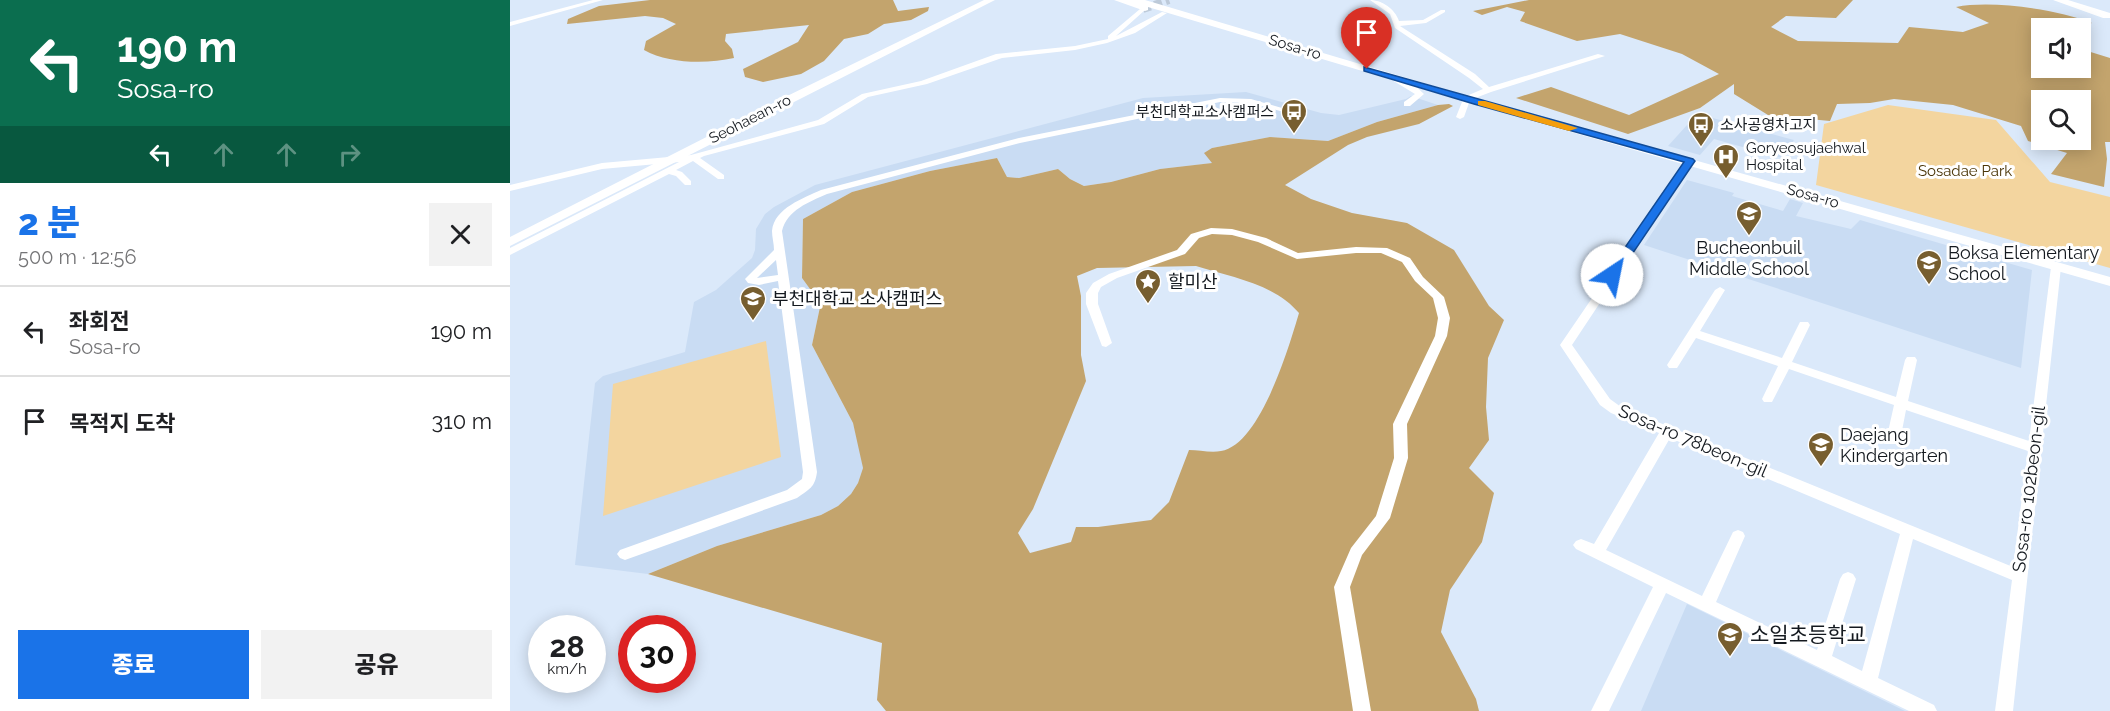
<!DOCTYPE html>
<html lang="ko">
<meta charset="utf-8">
<style>
:root{--surface:#fff;--page:#f2f2f2;--text:#202124;--muted:#757577;--line:#e0e0e0;--accent:#1a73e8}
body{margin:0;font-family:Raleway,"Noto Sans KR",sans-serif;background:var(--page);color:var(--text);height:100vh;display:flex;flex-direction:column;font-size:22px;white-space:nowrap}
*{box-sizing:border-box;margin:0}
p{font-size:20px;color:var(--muted)}
.icon{flex:none;width:33px;height:33px;fill:none;stroke:currentColor;stroke-width:2;stroke-linecap:round;stroke-linejoin:round}
.map{position:relative;flex:1;overflow:hidden}
.drawer{display:flex;flex-direction:column;background:var(--surface);width:510px}
.drawer>*{flex:none}
.top-card{background:#0b6e4f;color:#fff;overflow:hidden}
.fabs{position:absolute;left:1521px;top:18px;display:grid;gap:12px}
.fabs a{display:grid;place-items:center;width:60px;height:60px;border-radius:0px;background:var(--surface);box-shadow:0 3px 15px #0003;font-size:30px}
.speed{position:absolute;left:18px;top:615px;display:flex;gap:12px;font-size:30px;font-weight:700;text-align:center}
.speed>*{display:grid;place-content:center;width:78px;height:78px;border-radius:50%;background:var(--surface);box-shadow:0 3px 15px #0003;line-height:1}
.speed small{font-size:15px;font-weight:400}
.speed .limit{border:9px solid #d22;background:#fff;color:#111}
.pin{position:absolute;display:grid;place-items:center;width:51px;height:51px;color:#fff;margin:-62px -26px;border-radius:50% 50% 50% 0;rotate:-45deg;box-shadow:0 0 6px #0007}
.pin .icon{rotate:45deg}
.me{position:absolute;width:66px;margin:-33px;rotate:34deg;stroke-linejoin:round;filter:drop-shadow(0 0 4px #0008)}
.turn{display:flex;align-items:center;gap:21px;height:126px;padding:0 18px;font-size:27px}
.turn .icon{width:78px;height:78px;stroke-width:2.5}
.turn b{display:block;font-size:42px;line-height:51px}
.lanes{display:flex;align-items:center;height:57px;padding:0 18px;background:#0003;justify-content:center;gap:30px;direction:ltr}
.lanes .off{opacity:.35}
.round{display:grid;place-items:center;flex:none;width:63px;height:63px;border-radius:0px;background:var(--page)}
.headline{display:flex;align-items:center;justify-content:space-between;height:102px;padding:0 18px}
h1{font-size:36px;font-weight:800;line-height:45px;color:var(--accent)}
.primary-button{display:flex;gap:12px;margin-top:auto;padding:12px 18px}
.primary-button a{flex:1;height:69px;border-radius:0px;background:var(--accent);color:#fff;font-size:24px;font-weight:800;line-height:69px;text-align:center}
.primary-button a+a{background:var(--page);color:var(--text)}
ul{padding:0;list-style:none}
li{display:flex;align-items:center;gap:18px;height:90px;padding:0 18px;border-top:2px solid var(--line)}
li div{flex:1}
li b{display:block;font-size:22px}
li em{font-style:normal}
main{display:flex;flex:1;min-height:0}
.map>svg:first-child{display:block}
.built{fill:#c9dcf3}
.green{fill:#f3d59f}
.forest{fill:#c3a46d;fill-rule:evenodd}
.lines{fill:none;stroke-linecap:round;stroke-linejoin:round}
.street-tunnel{stroke:#bdcad9;stroke-width:8;stroke-dasharray:8 4;stroke-linecap:butt}
.street{fill:#fff;fill-rule:evenodd}
.secondary{fill:#fff;fill-rule:evenodd}
.primary{fill:#fff;fill-rule:evenodd}
.route{fill:#1a73e8;stroke:#114b97;stroke-width:1.5}
.slow{fill:#f59e0b}
.labels{text-anchor:middle;stroke-width:6;stroke-linejoin:round;paint-order:stroke}
.far-street-label{font-size:15px;fill:#14191f;stroke:#fff}
.far-poi-label{font-size:15px;fill:#14191f;stroke:#fff;text-anchor:start}
.far-park-label{font-size:15px;fill:#4b3608;stroke:#fff}
.poi-label{font-size:18px;fill:#14191f;stroke:#fff;text-anchor:start}
.street-label{font-size:18px;fill:#14191f;stroke:#fff}
.near-poi-label{font-size:21px;fill:#14191f;stroke:#fff;text-anchor:start}
</style>
<main>
<section class="drawer">
<div class="top-card">
<div class="turn"><svg class="icon" aria-label="left" viewBox="0 0 24 24"><path d="M17 20v-9H6M10 6l-5 5 5 5"/></svg><div><b>190 m</b>Sosa-ro</div></div>
<div class="lanes"><svg class="icon" aria-label="left" viewBox="0 0 24 24"><path d="M17 20v-9H6M10 6l-5 5 5 5"/></svg><svg class="icon off" aria-label="ahead" viewBox="0 0 24 24"><path d="M12 20V5M6 11l6-6 6 6"/></svg><svg class="icon off" aria-label="ahead" viewBox="0 0 24 24"><path d="M12 20V5M6 11l6-6 6 6"/></svg><svg class="icon off" aria-label="right" viewBox="0 0 24 24"><path d="M7 20v-9h11M14 6l5 5-5 5"/></svg></div>
</div>
<div class="headline"><div><h1>2 분</h1><p>500 m · 12:56</p></div><a class="round"><svg class="icon" aria-label="close" viewBox="0 0 24 24"><path d="M6 6l12 12M18 6L6 18"/></svg></a></div>
<ul>
<li><svg class="icon" aria-label="left" viewBox="0 0 24 24"><path d="M17 20v-9H6M10 6l-5 5 5 5"/></svg><div><b>좌회전</b><p>Sosa-ro</p></div><em>190 m</em></li>
<li><svg class="icon" aria-label="arrive" viewBox="0 0 24 24"><path d="M6 21V4h12l-3 4 3 4H6"/></svg><div><b>목적지 도착</b></div><em>310 m</em></li>
</ul>
<div class="primary-button"><a>종료</a><a>공유</a></div>
</section>
<div class="map">
<svg width="1600" height="711" viewBox="0 0 1600 711">
<rect width="100%" height="100%" fill="#dbe9fa"/>
<path class="built" d="M736 92 811 113 829 115 896 99 901 96 928 105 867 122 818 141 760 137 702 148 703 163 650 169 601 182 574 186 560 179 548 169 509 178 497 177 487 158 420 171 342 192 293 219 292 278 308 300 310 307 302 345 343 423 350 450 353 468 348 483 341 494 328 506 311 515 207 546 138 574 65 565 85 383 93 376 175 352 184 302 206 290 242 258 245 250 246 229 255 214 264 207 305 185 633 98Z
M1187 114H1188L1284 140 1272 158 1204 139 1190 155 1158 146Z
M1177 180 1224 193 1222 196 1273 211 1280 199 1293 203 1286 216 1341 229 1350 220 1522 270 1511 368 1134 245Z
M1177 604 1395 711H1131Z"/>
<path class="green" d="M1378 105 1486 120 1540 182 1600 197V268L1306 185 1314 124Z
M256 341 271 457 93 516 103 384Z"/>
<path class="forest" d="M140 0H383L388 11 419 7 418 11 401 20 374 24 358 34 334 39 314 61 291 74 253 82 235 77 233 69 288 42 299 25 216 34 215 41 222 49 224 58C197 64 159 64 134 50L136 41 166 24 153 18 135 16 57 24 58 19 89 6Z
M1019 0H1343L1326 18 1276 16 1261 27 1288 41 1388 43 1399 27 1453 32 1479 23 1446 7C1482 0 1546 9 1582 23L1561 28H1532V68H1570L1571 49 1600 58V142H1595L1597 159 1594 187 1541 174 1557 153 1518 141 1511 126 1443 105 1384 99 1360 103 1327 104 1320 121 1258 115 1224 94V84L1190 108 1118 134 1006 98 1041 87 1119 115 1209 74 1172 54 1110 34 1067 41 1010 21 1015 12 997 7 972 15 963 11ZM1570 100V140H1532V100Z
M939 104 943 106 909 124 857 137 838 145 775 185 801 199 842 213 897 223 944 250 979 306 994 320 978 358 976 407 979 440 959 468 984 493 972 542 940 590 931 632 966 699 969 711H376L367 700 372 643 138 574 207 546 311 515 328 506 341 494 348 483 353 468 343 423 302 345 310 307 308 300 292 278 293 219 342 192 420 171 487 158 497 177 509 178 548 169 560 179 574 186 601 182 650 169 702 163 694 153 702 148 760 137 818 141 867 122 928 105ZM686 266C721 277 765 284 789 313 779 347 750 445 711 451 701 453 689 450 679 450L659 502 641 520 588 527H566L561 542 520 553 508 533 523 509 576 381 571 355V296L567 276 587 268Z"/>
<g class="lines">
<path class="street-tunnel" d="M633 9 659 0"/>
<path class="street" d="M83 0H93L0 26V22Z
M860 0C872 0 885 9 889 21L913 20 931 10H935V12L916 23 890 26 965 74 979 87 1088 54 1095 56 981 92 960 100 954 117 950 119 946 117 954 97 973 89 959 78 885 28 880 14Z
M630 9 635 10 606 36 652 12 657 13 625 33 597 43 565 50 492 58 417 84 358 97 314 124 194 156 190 158 214 175V179H208L183 161 166 170 172 172 181 181V185H175L166 176 159 174 0 255V248L169 162 92 169 0 191V185L92 163 181 155 308 120 352 94 411 81 486 54 565 46 598 39V36Z
M882 76C894 76 906 86 914 94L900 106H894V102L905 94 882 80Z
M710 98 741 99 789 113 785 115 741 103 710 102 510 143 317 194C299 202 277 210 272 231L307 472C305 488 299 489 287 498L115 560 110 558 107 554 110 550 277 490 292 479 293 472 268 281 249 285 238 283 235 279 264 250C264 244 262 237 262 231 264 208 294 198 311 190L509 138ZM266 260 268 275 247 278Z
M1180 158 1184 161 1062 345 1100 399 1111 407 1503 567 1518 451 1396 410 1390 441 1388 444H1378L1376 441 1384 405 1279 369 1262 402H1254L1252 399 1268 366 1186 338 1167 368H1159L1157 365 1205 290 1210 287 1215 290 1190 331 1272 358 1290 322H1298L1300 325 1282 362 1386 397 1395 360 1397 357H1405L1407 360 1398 401 1519 441 1541 267 1546 264 1551 267 1503 711H1485L1502 580 1403 539 1368 678 1424 705 1427 711H1399L1156 593 1099 711H1081L1143 587 1066 549 1063 545 1066 541 1071 539 1084 544 1149 433 1101 413 1090 405 1050 345 1177 159ZM1160 438 1390 534 1352 671 1322 656 1346 579 1343 574 1338 572 1333 574 1330 579 1307 650 1206 602 1235 536 1233 532 1228 530 1223 532 1192 596 1096 550Z
M701 228 722 229 756 238 788 253 846 247 877 248 900 258 913 277 934 297 940 318 937 336 897 424 898 458 880 518 852 555 840 587 861 711H843L824 587 841 548 866 516 884 458 883 424 925 336 928 318 923 298 905 281 892 262 871 253H846L787 259 748 242 722 235 702 234 689 238 675 254 607 278 591 287 588 293V304L602 343 596 347 592 346 576 304V293L583 283 599 274 667 250 681 234Z"/>
<path class="secondary" d="M474 0H485L0 246V237L271 99Z
M604 0H635L971 100 1600 277V286L963 104 638 7V10L635 11Z"/>
<path class="primary" d="M1543 0H1558L1600 13V18H1593Z"/>
</g>
<path class="route" d="M854 67 1183 159 1185 161 1106 278H1098L1096 275 1174 162 964 104 854 71Z"/>
<path class="slow" d="M968 101H975L1068 128 1059 131 968 105Z"/>
<defs>
<symbol id="bus-pin" viewBox="-11 -11 22 30"><path d="M0 17L-7.5 6A9.5 9.5 0 1 1 7.5 6Z" fill="#775e2f" stroke="#fff"/><path d="M-5-6H5V4H4V6H2V4H-2V6H-4V4H-5ZM-3.5-4V0h7V-4ZM-3.5 1.2v1.5H-2V1.2ZM2 1.2v1.5H3.5V1.2Z" fill="#fff"/></symbol>
<symbol id="hospital-pin" viewBox="-11 -11 22 30"><path d="M0 17L-7.5 6A9.5 9.5 0 1 1 7.5 6Z" fill="#775e2f" stroke="#fff"/><path d="M-5-5h3v3.5h4V-5h3V5h-3V1.5h-4V5h-3Z" fill="#fff"/></symbol>
<symbol id="school-pin" viewBox="-11 -11 22 30"><path d="M0 17L-7.5 6A9.5 9.5 0 1 1 7.5 6Z" fill="#775e2f" stroke="#fff"/><path d="M0-5L7-2L0 1L-7-2ZM-4 1L0 2.5L4 1V4Q0 6-4 4Z" fill="#fff"/></symbol>
<symbol id="sight-pin" viewBox="-11 -11 22 30"><path d="M0 17L-7.5 6A9.5 9.5 0 1 1 7.5 6Z" fill="#775e2f" stroke="#fff"/><path d="M0-6L1.8-2.2L6-1.7L2.9 1.2L3.7 5.4L0 3.3L-3.7 5.4L-2.9 1.2L-6-1.7L-1.8-2.2Z" fill="#fff"/></symbol>
<symbol id="university-pin" viewBox="-11 -11 22 30"><path d="M0 17L-7.5 6A9.5 9.5 0 1 1 7.5 6Z" fill="#775e2f" stroke="#fff"/><path d="M0-5L7-2L0 1L-7-2ZM-4 1L0 2.5L4 1V4Q0 6-4 4Z" fill="#fff"/></symbol>
</defs>
<g fill-rule="evenodd">
<use href="#bus-pin" x="769" y="97" width="30" height="40"/>
<use href="#bus-pin" x="1176" y="110" width="30" height="40"/>
<use href="#hospital-pin" x="1201" y="142" width="30" height="40"/>
<use href="#school-pin" x="1224" y="199" width="30" height="40"/>
<use href="#school-pin" x="1404" y="248" width="30" height="40"/>
<use href="#sight-pin" x="623" y="267" width="30" height="40"/>
<use href="#university-pin" x="228" y="284" width="30" height="40"/>
<use href="#school-pin" x="1296" y="430" width="30" height="40"/>
<use href="#school-pin" x="1205" y="620" width="30" height="40"/>
</g>
<g class="labels">
<g class="far-street-label">
<text transform="translate(785 47) rotate(17)" y="5">Sosa-ro</text>
<text transform="translate(240 119) rotate(-27)" y="5">Seohaean-ro</text>
<text transform="translate(1303 196) rotate(16)" y="5">Sosa-ro</text>
</g>
<g class="far-poi-label">
<text x="764" y="117" text-anchor="end">부천대학교소사캠퍼스</text>
<text x="1210" y="130">소사공영차고지</text>
<text x="1236" y="153">Goryeosujaehwal<tspan x="1236" dy="17">Hospital</tspan></text>
</g>
<g class="far-park-label">
<text x="1455" y="176">Sosadae Park</text>
</g>
<g class="poi-label">
<text x="1239" y="254" text-anchor="middle">Bucheonbuil<tspan x="1239" dy="21">Middle School</tspan></text>
<text x="1438" y="259">Boksa Elementary<tspan x="1438" dy="21">School</tspan></text>
<text x="658" y="288">할미산</text>
<text x="262" y="305">부천대학교 소사캠퍼스</text>
<text x="1330" y="441">Daejang<tspan x="1330" dy="21">Kindergarten</tspan></text>
</g>
<g class="street-label">
<text transform="translate(1183 441) rotate(23)" y="6">Sosa-ro 78beon-gil</text>
<text transform="translate(1519 489) rotate(-83)" y="6">Sosa-ro 102beon-gil</text>
</g>
<g class="near-poi-label">
<text x="1240" y="642">소일초등학교</text>
</g>
</g>
</svg>
<div class="fabs">
<a><svg class="icon" aria-label="sound" viewBox="0 0 24 24"><path d="M4 9h4l5-4v14l-5-4H4zM17 9q2 3 0 6"/></svg></a>
<a><svg class="icon" aria-label="search" viewBox="0 0 24 24"><circle cx="10" cy="10" r="6"/><path d="M15 15l6 6"/></svg></a>
</div>
<div class="speed"><div>28<small>km/h</small></div><div class="limit">30</div></div>
<div class="pin" style="left:857px;top:69px;background:#d93025"><svg class="icon" aria-label="arrive" viewBox="0 0 24 24"><path d="M6 21V4h12l-3 4 3 4H6"/></svg></div>
<svg class="me" style="left:1102px;top:275px" viewBox="-20 -20 40 40"><circle r="19" fill="#fff"/><path d="M0-13L10 11 0 6-10 11z" fill="#1a73e8"/></svg>
</div>
</main>
